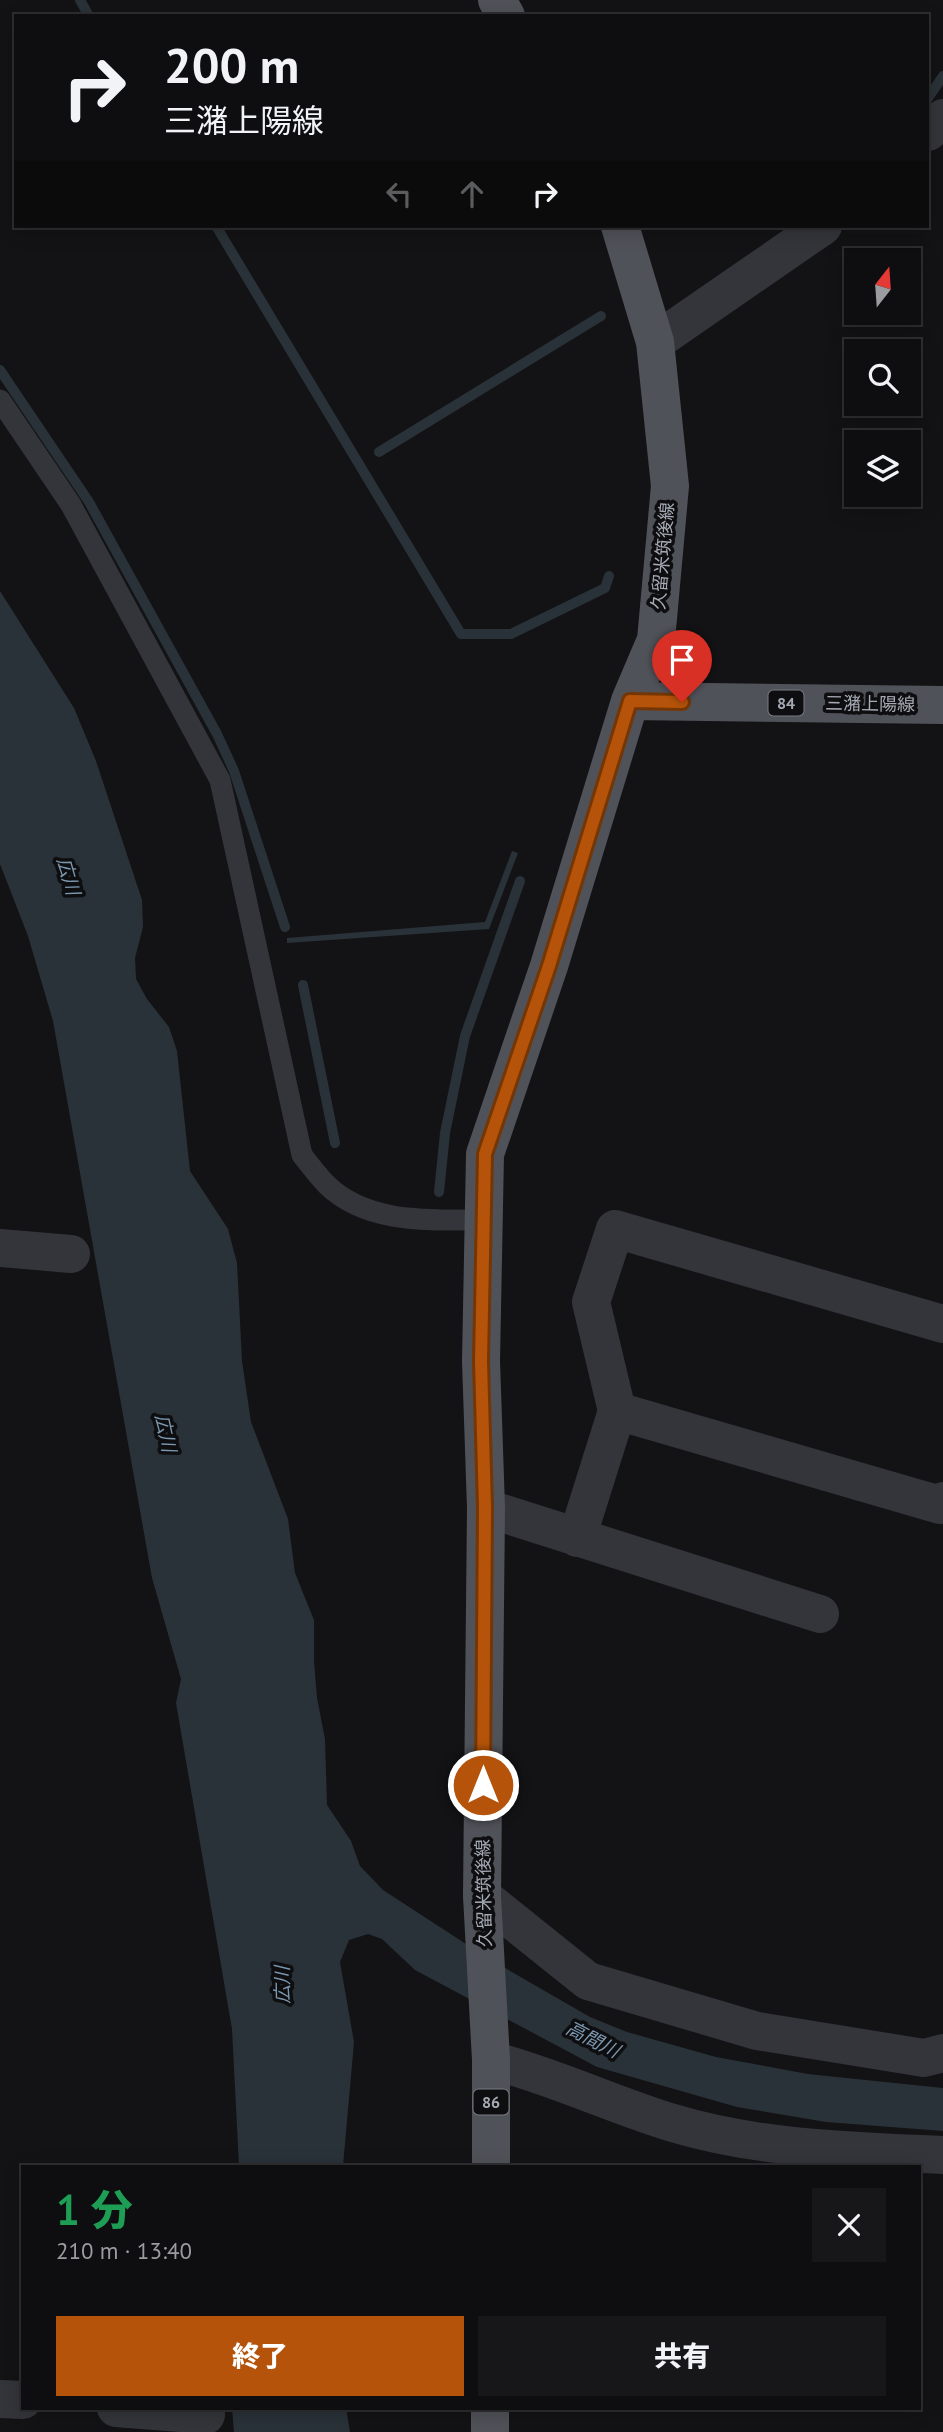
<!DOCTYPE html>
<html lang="ja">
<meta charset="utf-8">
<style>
:root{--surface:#0e0e10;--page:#171719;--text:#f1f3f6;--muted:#9b9c9f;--line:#2e2e30;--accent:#b45309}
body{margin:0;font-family:"PT Sans","Noto Sans JP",sans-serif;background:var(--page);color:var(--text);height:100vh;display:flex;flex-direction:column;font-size:26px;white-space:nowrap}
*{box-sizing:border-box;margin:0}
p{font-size:23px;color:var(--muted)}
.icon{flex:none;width:38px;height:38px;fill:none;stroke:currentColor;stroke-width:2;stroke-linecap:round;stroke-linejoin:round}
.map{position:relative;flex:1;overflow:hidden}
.side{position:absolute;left:21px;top:2165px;width:900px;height:245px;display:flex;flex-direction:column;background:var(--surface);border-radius:0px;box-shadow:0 4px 18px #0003,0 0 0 2px var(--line)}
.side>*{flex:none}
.hud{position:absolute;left:14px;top:14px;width:915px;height:214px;border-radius:0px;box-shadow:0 4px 18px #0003,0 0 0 2px var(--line);background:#0e0e10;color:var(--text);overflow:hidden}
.needle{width:46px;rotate:17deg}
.controls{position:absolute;left:844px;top:248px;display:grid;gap:14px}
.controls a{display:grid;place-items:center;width:77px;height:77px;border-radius:0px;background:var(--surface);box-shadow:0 4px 18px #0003,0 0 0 2px var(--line);font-size:35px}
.pin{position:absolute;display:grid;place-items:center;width:60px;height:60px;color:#fff;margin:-72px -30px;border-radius:50% 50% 50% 0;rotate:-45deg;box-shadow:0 0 7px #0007}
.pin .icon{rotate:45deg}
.me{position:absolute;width:77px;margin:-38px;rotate:0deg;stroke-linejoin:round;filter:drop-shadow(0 0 5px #0008)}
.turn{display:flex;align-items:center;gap:24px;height:147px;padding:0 35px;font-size:32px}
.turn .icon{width:91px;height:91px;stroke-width:2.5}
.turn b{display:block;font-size:49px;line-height:60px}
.lanes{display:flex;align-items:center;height:66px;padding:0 35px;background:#0003;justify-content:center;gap:35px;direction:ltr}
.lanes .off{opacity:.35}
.round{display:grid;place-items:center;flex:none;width:74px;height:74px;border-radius:0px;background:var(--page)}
.headline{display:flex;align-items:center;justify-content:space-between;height:119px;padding:0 35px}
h1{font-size:42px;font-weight:800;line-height:52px;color:#1e9e55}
.primary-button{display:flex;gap:14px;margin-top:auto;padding:14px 35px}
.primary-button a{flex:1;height:80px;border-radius:0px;background:var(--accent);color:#fff;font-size:28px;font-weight:800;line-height:80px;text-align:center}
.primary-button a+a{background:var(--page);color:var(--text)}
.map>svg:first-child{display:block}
.water{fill:#293238}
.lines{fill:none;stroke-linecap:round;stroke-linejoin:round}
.stream{stroke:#293238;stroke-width:10}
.service{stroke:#34353a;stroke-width:21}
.minor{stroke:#34353a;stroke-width:38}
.primary{stroke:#505259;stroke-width:38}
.route-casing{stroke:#753606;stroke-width:18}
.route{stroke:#b45309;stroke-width:12}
.labels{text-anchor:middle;stroke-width:7;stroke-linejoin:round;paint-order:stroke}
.shield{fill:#0e0e10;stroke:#787b84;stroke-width:2}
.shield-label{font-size:16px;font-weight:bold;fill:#a5aab5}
.street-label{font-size:18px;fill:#a5aab5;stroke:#0e0e10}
.water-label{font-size:19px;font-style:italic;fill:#7b98b0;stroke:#0e0e10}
</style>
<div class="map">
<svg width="943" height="2432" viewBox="0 0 943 2432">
<rect width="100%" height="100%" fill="#131315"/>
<path class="water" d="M0 591 74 708 96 761 142 900 143 927 135 958 136 979 147 999 169 1027 177 1051 190 1171 228 1229 237 1263 242 1361 251 1422 288 1519 295 1573 314 1620V1661L317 1698 325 1739 327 1805 351 1841 360 1866 383 1890 486 1957 590 2017 627 2032 716 2057 808 2074 943 2088V2131L826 2122 737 2107 597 2067 415 1970 382 1939 368 1934 349 1940 340 1962 354 2042 343 2166H239L232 2029 176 1703 181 1679 152 1578 53 1021 28 936 0 864Z
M512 851 518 853 489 929 287 943V938L485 922Z
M232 2408H346L350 2432H234Z"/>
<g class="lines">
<path class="stream" d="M80 0 89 16
M928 98 943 76
M216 226 461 634H511L605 588 609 576
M0 370 89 502 217 734 234 771 285 927
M379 452 601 316
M303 985 335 1143
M439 1192 445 1133 465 1036 520 881"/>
<path class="service" d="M0 400 71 505 220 780 302 1155C310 1165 318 1176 327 1185 367 1224 430 1220 482 1220"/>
<path class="minor" d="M928 132 943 118
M655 342 823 226
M0 1248 71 1254
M617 1411 940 1505 943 1501
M486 1508 820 1614
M577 1538 617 1411 591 1302 615 1229 943 1324
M482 1896 588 1981 757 2031 924 2058 943 2053
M491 2060C553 2076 611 2104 673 2123 759 2149 853 2151 943 2155
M0 2399 23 2400
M116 2408 206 2415"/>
<path class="primary" d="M497 0 506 16
M630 701 943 705
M491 2166V2060L482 1896 486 1508 481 1361 485 1154 549 966 630 701 656 640 670 486 655 342 620 226
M490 2432V2408"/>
</g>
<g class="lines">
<defs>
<path id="route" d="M483 1785 485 1508 481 1361 485 1154 549 966 630 701 682 702"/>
</defs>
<use href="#route" class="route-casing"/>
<use href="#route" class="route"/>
</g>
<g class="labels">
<g class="shield">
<rect x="768.5" y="690.5" width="35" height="25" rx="5"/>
<rect x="473.5" y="2089.5" width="35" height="25" rx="5"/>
</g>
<g class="shield-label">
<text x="786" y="709">84</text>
<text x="491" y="2108">86</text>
</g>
<g class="street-label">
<text transform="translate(663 556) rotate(-85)" y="6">久留米筑後線</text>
<text transform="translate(870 704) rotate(1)" y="6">三潴上陽線</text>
<text transform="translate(484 1893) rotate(-91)" y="6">久留米筑後線</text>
</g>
<g class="water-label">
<text transform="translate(69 876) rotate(74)" y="7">広川</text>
<text transform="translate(166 1433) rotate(78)" y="7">広川</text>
<text transform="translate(282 1985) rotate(-91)" y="7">広川</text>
<text transform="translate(593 2039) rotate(27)" y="7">高間川</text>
</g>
</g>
</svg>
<div class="controls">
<a><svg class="needle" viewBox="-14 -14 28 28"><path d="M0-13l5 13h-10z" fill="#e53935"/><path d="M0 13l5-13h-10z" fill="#9b9c9f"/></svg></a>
<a><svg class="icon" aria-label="search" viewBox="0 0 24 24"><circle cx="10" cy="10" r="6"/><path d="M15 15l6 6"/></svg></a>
<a><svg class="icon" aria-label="layers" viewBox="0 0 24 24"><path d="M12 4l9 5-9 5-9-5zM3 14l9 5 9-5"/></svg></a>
</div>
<div class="pin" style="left:682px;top:702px;background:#d93025"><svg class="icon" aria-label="arrive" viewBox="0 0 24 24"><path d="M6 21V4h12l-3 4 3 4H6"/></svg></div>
<svg class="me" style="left:483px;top:1785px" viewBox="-20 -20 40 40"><circle r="17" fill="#b45309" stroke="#fff" stroke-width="3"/><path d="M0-11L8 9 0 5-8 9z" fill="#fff"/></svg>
<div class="hud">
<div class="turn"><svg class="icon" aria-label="right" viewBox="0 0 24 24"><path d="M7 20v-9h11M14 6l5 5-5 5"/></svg><div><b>200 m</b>三潴上陽線</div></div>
<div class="lanes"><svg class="icon off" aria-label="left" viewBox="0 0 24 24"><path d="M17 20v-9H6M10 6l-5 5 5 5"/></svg><svg class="icon off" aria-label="ahead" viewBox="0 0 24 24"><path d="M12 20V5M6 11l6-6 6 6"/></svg><svg class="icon" aria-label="right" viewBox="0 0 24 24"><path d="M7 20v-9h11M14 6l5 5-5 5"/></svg></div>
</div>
<section class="side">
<div class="headline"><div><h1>1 分</h1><p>210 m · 13:40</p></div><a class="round"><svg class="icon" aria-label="close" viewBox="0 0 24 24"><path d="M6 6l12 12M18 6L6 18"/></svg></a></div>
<div class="primary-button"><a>終了</a><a>共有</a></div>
</section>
</div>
